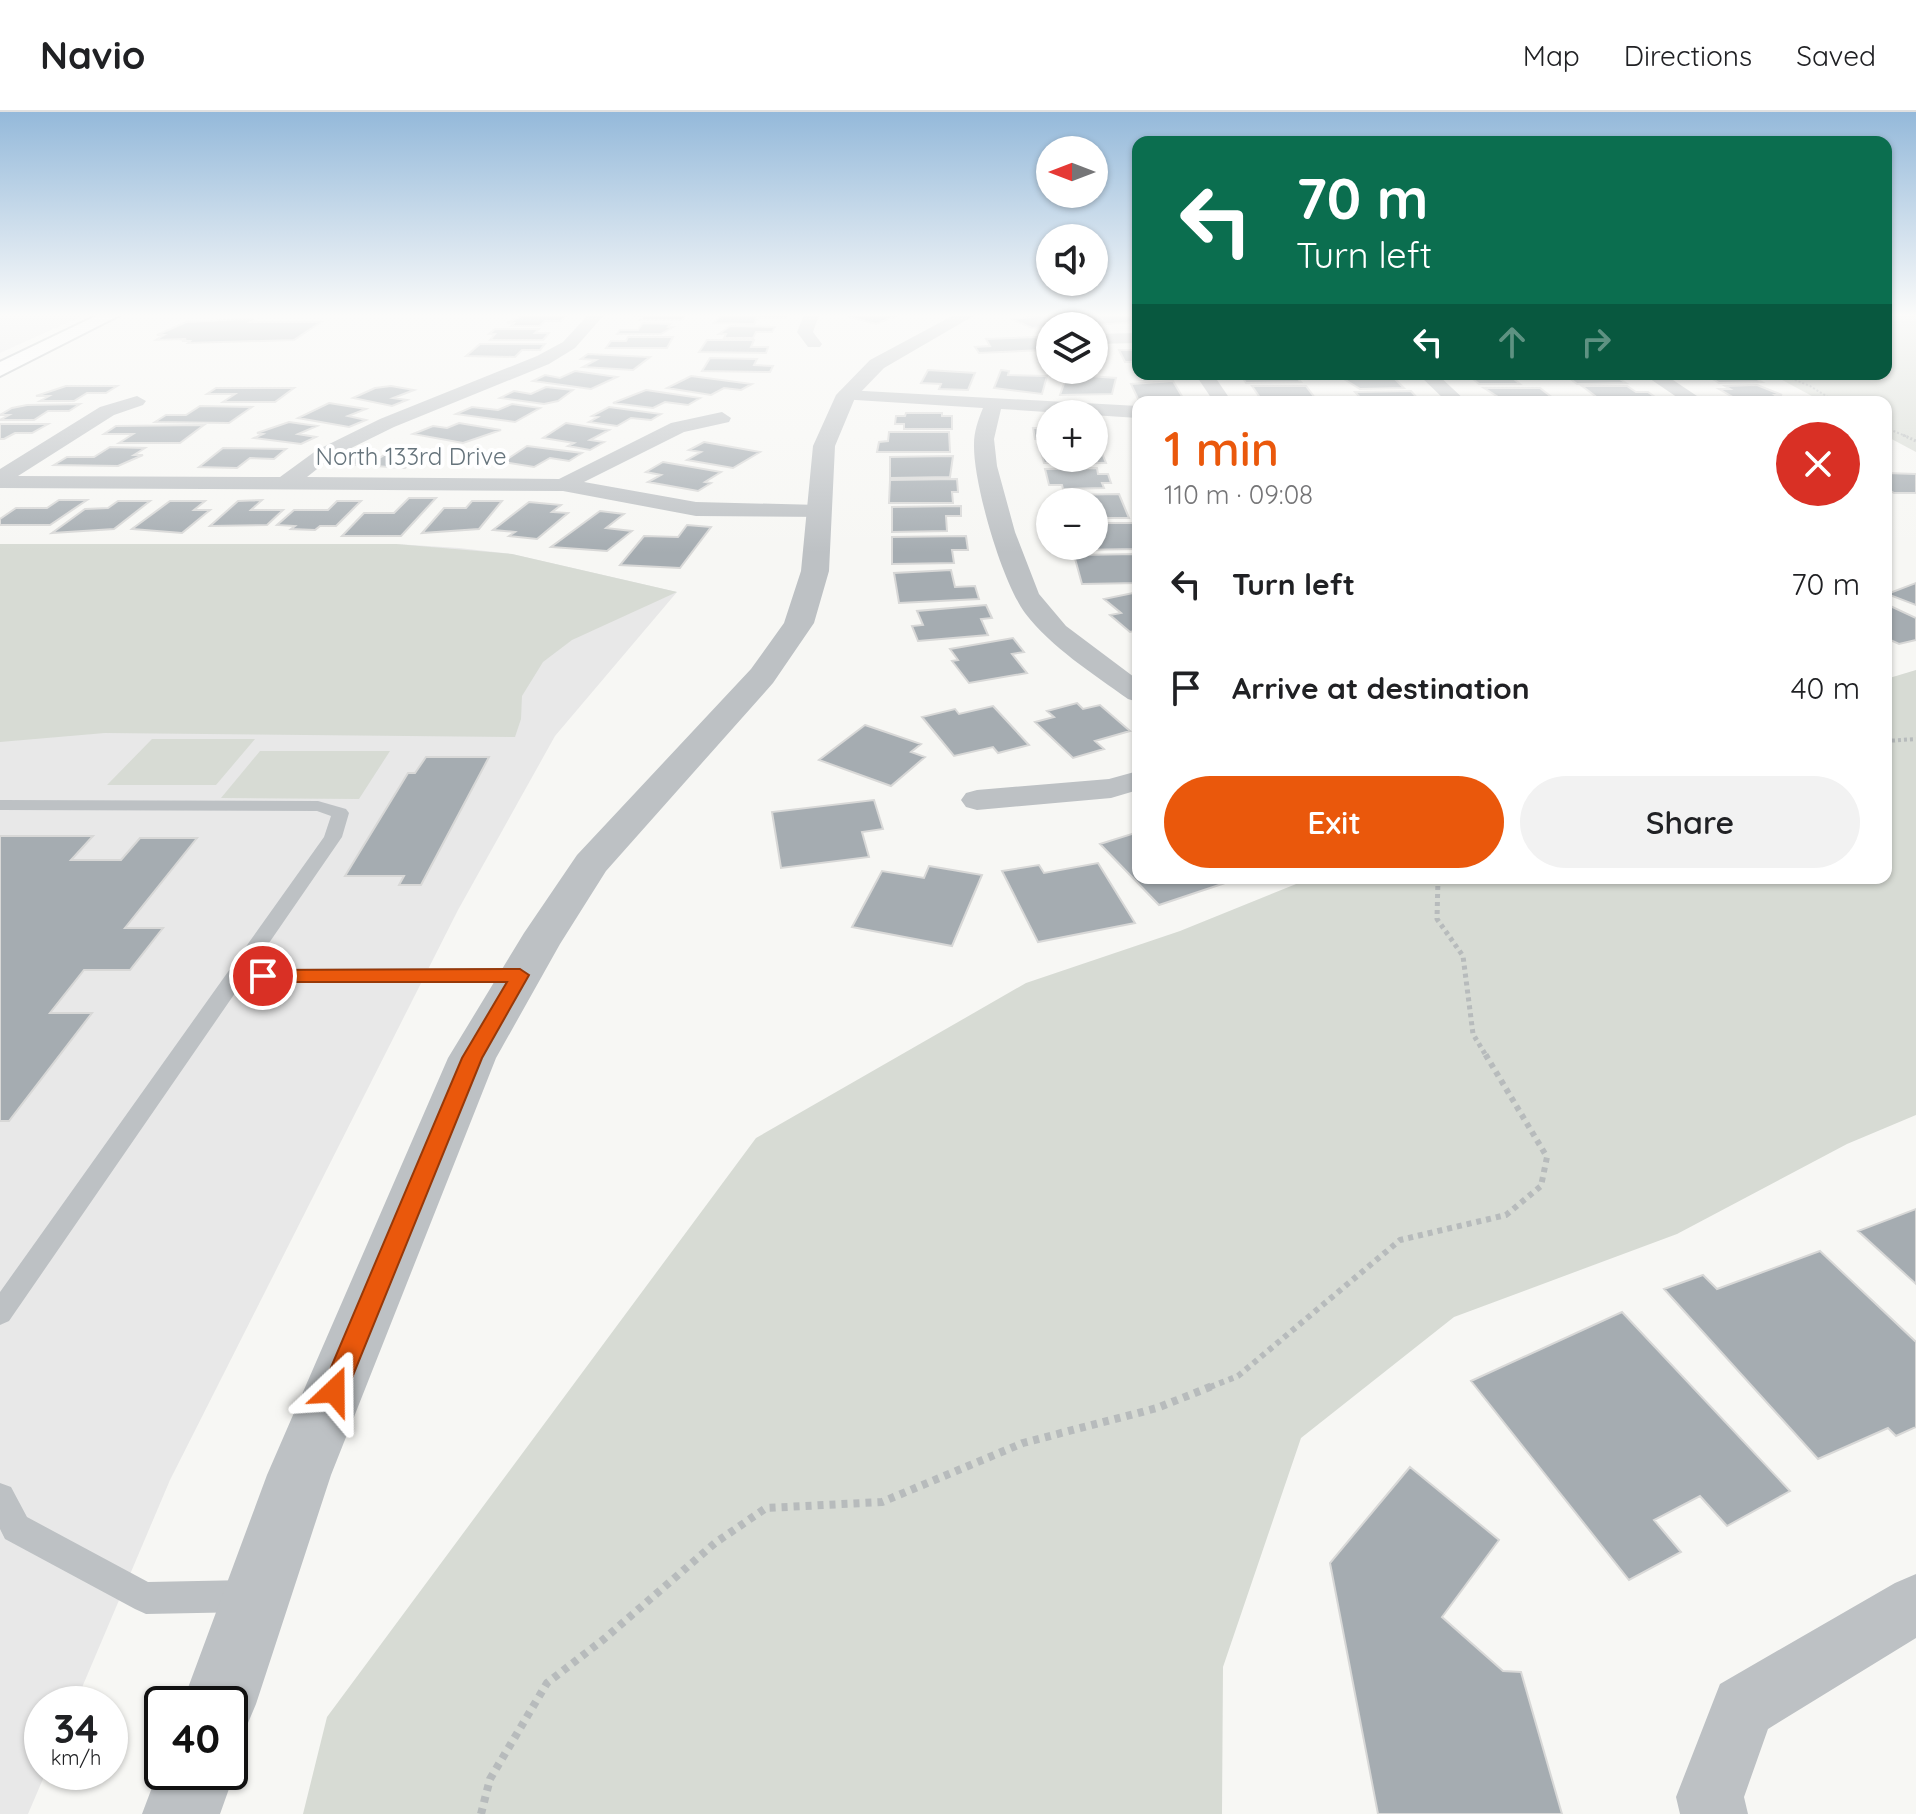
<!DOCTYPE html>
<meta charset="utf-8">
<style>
:root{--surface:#fff;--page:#f2f2f2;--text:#202124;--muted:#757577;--line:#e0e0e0;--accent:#ea580c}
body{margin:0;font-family:Quicksand,sans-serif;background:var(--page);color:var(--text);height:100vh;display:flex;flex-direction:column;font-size:30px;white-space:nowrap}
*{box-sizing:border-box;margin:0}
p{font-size:26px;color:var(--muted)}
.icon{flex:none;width:44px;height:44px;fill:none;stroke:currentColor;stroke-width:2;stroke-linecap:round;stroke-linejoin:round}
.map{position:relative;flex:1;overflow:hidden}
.sheet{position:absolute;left:1132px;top:284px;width:760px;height:488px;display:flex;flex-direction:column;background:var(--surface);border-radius:16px;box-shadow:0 2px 6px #0004}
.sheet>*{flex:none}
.guide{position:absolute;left:1132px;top:24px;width:760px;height:244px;border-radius:16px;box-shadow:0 2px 6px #0004;background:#0b6e4f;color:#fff;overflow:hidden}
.needle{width:52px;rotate:270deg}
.fabs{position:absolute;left:1036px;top:24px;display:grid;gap:16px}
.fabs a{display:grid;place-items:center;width:72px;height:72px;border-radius:50%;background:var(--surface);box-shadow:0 2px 6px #0004;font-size:40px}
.speed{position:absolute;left:24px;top:1574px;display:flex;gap:16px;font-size:40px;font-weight:700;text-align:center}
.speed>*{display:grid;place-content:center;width:104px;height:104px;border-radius:50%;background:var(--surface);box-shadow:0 2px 6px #0004;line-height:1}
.speed small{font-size:20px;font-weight:400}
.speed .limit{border:4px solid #111;border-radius:12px;background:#fff;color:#111}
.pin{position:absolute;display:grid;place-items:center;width:68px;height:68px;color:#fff;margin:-34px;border:4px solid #fff;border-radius:50%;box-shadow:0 2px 8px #0007}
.me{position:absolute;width:88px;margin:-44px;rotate:23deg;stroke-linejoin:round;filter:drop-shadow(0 0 6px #0008)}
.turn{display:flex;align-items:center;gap:28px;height:168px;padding:0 32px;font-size:36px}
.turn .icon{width:104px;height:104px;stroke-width:2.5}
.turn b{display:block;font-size:56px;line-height:68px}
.lanes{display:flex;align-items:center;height:76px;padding:0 32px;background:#0003;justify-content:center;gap:40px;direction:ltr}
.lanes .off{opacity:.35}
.round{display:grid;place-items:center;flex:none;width:84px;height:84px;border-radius:42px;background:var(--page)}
.overview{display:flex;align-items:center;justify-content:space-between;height:136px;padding:0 32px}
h1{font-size:48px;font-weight:600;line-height:60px;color:var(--accent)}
.button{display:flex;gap:16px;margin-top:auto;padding:16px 32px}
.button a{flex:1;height:92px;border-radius:48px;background:var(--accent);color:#fff;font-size:32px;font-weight:600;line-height:92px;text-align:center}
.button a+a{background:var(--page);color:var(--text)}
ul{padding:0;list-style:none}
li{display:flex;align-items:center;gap:24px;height:104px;padding:0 32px}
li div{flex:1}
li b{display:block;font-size:30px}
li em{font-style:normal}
header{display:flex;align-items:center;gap:48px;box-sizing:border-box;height:112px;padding:0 40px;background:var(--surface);border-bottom:2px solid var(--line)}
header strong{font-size:38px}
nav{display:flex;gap:44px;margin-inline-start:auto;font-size:28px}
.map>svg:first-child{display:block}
.built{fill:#e8e8e8}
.green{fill:#d7dbd4}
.building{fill:#a5acb1;stroke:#d8d8d7;stroke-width:2}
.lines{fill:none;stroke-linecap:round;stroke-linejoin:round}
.secondary-casing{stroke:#afb5b9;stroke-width:4}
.path-far5{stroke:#b7bbbc;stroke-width:2;stroke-dasharray:2 2;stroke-linecap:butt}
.path-far4{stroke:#b7bbbc;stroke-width:3;stroke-dasharray:2 2;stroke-linecap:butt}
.path-far3{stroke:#b7bbbc;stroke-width:4;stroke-dasharray:3 3;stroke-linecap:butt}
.path-far2{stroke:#b7bbbc;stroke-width:5;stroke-dasharray:4 4;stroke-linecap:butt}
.path-far1{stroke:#b7bbbc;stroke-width:6;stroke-dasharray:5 5;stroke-linecap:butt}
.path{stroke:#b7bbbc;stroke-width:8;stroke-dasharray:6 6;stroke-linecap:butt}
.service{fill:#bdc1c4;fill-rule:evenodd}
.minor{fill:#bdc1c4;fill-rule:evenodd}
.tertiary{fill:#bdc1c4;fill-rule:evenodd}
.secondary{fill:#fff;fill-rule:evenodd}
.route{fill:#ea580c;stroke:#983908;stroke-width:2}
.labels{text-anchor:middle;stroke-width:8;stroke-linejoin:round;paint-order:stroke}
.far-street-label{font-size:24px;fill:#66747c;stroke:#fff}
</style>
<header>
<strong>Navio</strong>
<nav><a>Map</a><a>Directions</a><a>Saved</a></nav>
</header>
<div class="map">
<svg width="1916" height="1702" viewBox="0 0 1916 1702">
<rect width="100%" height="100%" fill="#f7f7f4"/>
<path class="built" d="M0 203H84L0 241Z
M0 432H396L459 436 512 442 677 480 555 624 458 798 170 1368 75 1592H42V1660H46L28 1702H0Z"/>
<path class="green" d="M1886 203H1916V340L1886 324V290H1823L1771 262H1886Z
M0 432H396L512 442 677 480 572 528 543 550 522 584 521 607 515 625 105 621 0 630Z
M1916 558V1003L1847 1032 1677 1122 1454 1205 1301 1326 1223 1555 1222 1702H303L327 1605 756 1026 1026 871 1180 819 1311 766H1886V567Z
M152 627H255L216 673H107Z
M260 639H390L359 687 221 686Z"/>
<path class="building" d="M631 203H686L683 208H640L643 204Z
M727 203H787L786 206H757L754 212 714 211 719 205Z
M855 203H898L876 212 849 205Z
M1051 203 1073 212 1032 216 1012 207Z
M1091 203H1130L1134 210 1096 213Z
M522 204H566L561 209H545L539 214H511L514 211H507Z
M247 207 253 208 250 210H321L294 228 188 231 190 229H182L186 227 156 228 164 223H157L186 210Z
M643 211 670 212 668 215H673L661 222H617L620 218H638Z
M730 214 775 215 772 220H756L753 226H724L726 222H719Z
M495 217H539L535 221H549L543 228H490L495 222H489Z
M628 225H673L667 236H606L611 229H626Z
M1036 225 1045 238 979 241 975 235 990 234 986 227Z
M707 228H754L751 235H768L766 241 699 240Z
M480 232H545L540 238H522L515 245 466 244Z
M1119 238H1138V250H1125Z
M588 242 650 245 633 258 583 255 596 248 581 247Z
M710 246 757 247 754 253 773 254 770 260 702 259Z
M928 258 975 261 968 278 939 277 941 272 921 271Z
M1001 258 1009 259 1008 263 1047 264 1042 282 994 276Z
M575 259 617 265 591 277 533 269 545 263 560 266Z
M1252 262H1294L1301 270 1246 271 1242 265H1254Z
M1467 262H1510L1525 267H1514L1520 272H1479Z
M1564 262H1618L1621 264H1615L1626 271 1577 272Z
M1692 262H1748L1762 270 1719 271 1705 262Z
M1391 263 1404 276 1360 277 1339 264Z
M691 264 752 272 741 278 724 276 711 283 667 276Z
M1090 264 1116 266 1112 282 1060 283 1066 266 1089 267Z
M1173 269 1183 286 1138 287 1131 272Z
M1757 273 1782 283H1775L1783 288H1738L1719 277H1730L1725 274Z
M66 274H117L106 281H87L74 289H40L49 284H36Z
M391 274 414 278 393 286 407 288 392 294 353 286 375 276Z
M1252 274H1306L1318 290H1263Z
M1582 274H1627L1636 280H1648L1662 290H1603Z
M546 275 573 278 558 289 544 292 500 286 514 279 531 282Z
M216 276H294L275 290H223L235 282H207Z
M1484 276H1540L1558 290H1506Z
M646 278 700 286 688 293 665 290 653 296 613 291Z
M1411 279 1419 288 1364 290 1355 280Z
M329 291 366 297 348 304 366 308 349 315 298 306Z
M80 292 69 299H48L34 308H0L9 303H0L12 296 27 293Z
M512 292 540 296 515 310 456 302 472 295 498 298Z
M200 294 252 295 229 311 155 310 166 303H186Z
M609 295 661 302 651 308 631 306 617 314 589 310 598 305 592 304Z
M906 301H942V304H952V317H904V312H895L896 304H905Z
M1045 308H1050V327H1035L1033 316H1046Z
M289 310 317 314 298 322 316 325 301 332 254 326 263 322 257 321Z
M459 311 501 318 463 331 413 322 433 314 447 316Z
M566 311 609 318 590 328 604 330 590 338 568 334 574 331 543 326Z
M0 312H48L32 321H15L4 327H0Z
M204 313 180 331H119L133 322H104L116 314Z
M889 320H949L950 340H877L879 330 888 329Z
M704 330 760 340 733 356 687 348 701 340 689 338Z
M1094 331H1098L1106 351H1044L1039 332H1050V346H1094Z
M527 334 582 341 569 349 550 346 534 355 503 350Z
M110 335 145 336 134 343H143L118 354 54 353 67 345H94Z
M223 336 286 337 274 347 250 346 237 356 199 355Z
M395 336 432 338 424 344H432L421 352 411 351 405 356 344 352 358 344 381 345Z
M953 344 950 365 890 366V345Z
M663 350 721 360 705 370 711 371 698 379 648 370 661 363 646 360Z
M1097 356 1098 362H1108L1111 371H1102L1104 376 1063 377 1062 373H1049L1045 357Z
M1886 361 1916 362V381H1894L1886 376Z
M957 367 958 380H952L953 391H889L890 368Z
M1119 382 1129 406H1094V390H1068L1066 383Z
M409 386H436L401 424H342L364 401H394Z
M59 388H87L50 413H0V407L16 396H47Z
M262 388 251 398H283L267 413 210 414 238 389Z
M118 389H150L114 417 52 421 85 397 108 396Z
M170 389H205L194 398H210L182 421 132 417Z
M337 389H361L336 414H320L315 418 291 417 295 414 277 413 294 398H328Z
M472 389H502L479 417 422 421 444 396H466Z
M529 390 561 393 552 400 568 401 537 427 509 424 515 420 493 418Z
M961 394V404H946L947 419 892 420V395Z
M600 399 624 402 606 416 632 419 607 439 551 435Z
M1094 411H1133L1138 437 1073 438 1072 434H1094Z
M687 413 711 415 680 456 620 453 644 424 678 425Z
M966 424 968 438H952L954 451 892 452V425Z
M1138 442V471L1082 472 1074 443Z
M951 458 955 475 975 474 979 487 899 491 894 461Z
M1916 471V493L1887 482Z
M1138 480V518L1130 520 1110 503 1121 501 1104 487Z
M1886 492 1916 506V528L1899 532 1886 526Z
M986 493 992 506 981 507 988 523 918 529 912 514 923 513 917 499Z
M1013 526 1024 540 1012 542 1027 561 969 571 952 549 958 548 950 537Z
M1077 591 1083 597 1100 593 1130 619 1095 629 1104 637 1073 646 1035 610 1054 605 1047 599Z
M993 594 1029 633 998 641 993 635 954 644 922 605 955 597 959 602Z
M865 613 921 632 911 640 925 645 891 674 819 648Z
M426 645H489L421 773H399L404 764H345L408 661H415Z
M874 688 883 717 862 720 869 745 781 756 772 700Z
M1138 720V766H1240L1159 793 1100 732Z
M0 724H93L71 748H121L140 726H197L125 816H163L130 858H84L50 901H92L9 1009H0Z
M1098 751 1135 811 1038 830 1002 759 1039 753 1044 761Z
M929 754 982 763 952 834 852 815 882 759 924 766Z
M1916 1097V1172L1858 1119Z
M1820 1139 1916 1230V1315L1896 1324 1888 1316 1818 1347 1664 1177 1703 1163 1717 1177Z
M1622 1200 1790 1379 1727 1414 1700 1384 1654 1408 1681 1440 1629 1468 1471 1269Z
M1410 1355 1499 1428 1442 1505 1503 1559 1521 1560 1562 1702H1378L1330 1451Z"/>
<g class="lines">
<defs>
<path id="secondary" d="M98 203H120L0 264V250Z"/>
</defs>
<use href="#secondary" class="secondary-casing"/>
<path class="path-far5" d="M1780 262 1810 274 1836 290
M1886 316 1908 325"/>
<path class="path-far4" d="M1903 323 1916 329"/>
<path class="path-far3" d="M1886 629 1916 627"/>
<path class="path-far2" d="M1438 766 1437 807 1463 844 1473 922 1485 942"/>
<path class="path-far1" d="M1210 1275 1238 1264 1400 1128 1506 1103 1541 1074 1547 1045 1484 940"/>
<path class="path" d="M481 1702 490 1667 547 1571 604 1527 715 1431 766 1396 882 1390 1023 1331 1157 1296 1215 1273"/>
<path class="service" d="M0 688 318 689 346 697 349 701 342 725 251 857 520 856 530 863 520 870 242 871 9 1209 0 1213V1180L324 725 331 704 317 699 0 698Z
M0 1371 11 1375 27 1405 148 1470 248 1468 259 1473 264 1484 259 1495 248 1500 146 1502 135 1497 5 1427 0 1417Z"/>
<path class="minor" d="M588 203H604L575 236 549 252 394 315 331 346 307 365 559 367 671 311 722 300 731 306 729 310 684 320 584 370 696 390 820 393 831 400 828 405 696 404 563 379 0 376V357L100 295 137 284 146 289 143 293 114 303 18 364 280 365 317 338 380 307 537 244 563 230Z
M804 203H819L813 220 822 232 820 235H808L797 220Z
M1138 221V231L1094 232V222Z
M1195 262H1213L1232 290H1214Z
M1418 262H1437L1467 290H1447Z
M1643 262H1664L1706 290H1684Z
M846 278 1138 294V306L1001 297 994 327 997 354 1015 420 1039 482 1066 514 1138 568V590L1128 587C1092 561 1052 536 1025 501 1002 470 973 371 974 332 974 320 978 308 983 296L840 287 837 283 840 279Z
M1138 659V678L1111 686 977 698 966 695 961 688 966 681 977 678 1109 667Z
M1916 1462V1526L1768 1617 1744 1685 1748 1702H1680L1676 1685 1720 1572 1895 1471Z"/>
<path class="tertiary" d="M954 203H975L884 256 855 286 835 334 829 459 814 511 773 571 606 759 560 832 496 946 331 1363 256 1592 245 1618 230 1625V1592H182L267 1363 448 946 524 821 577 743 751 557 784 511 801 459 813 334 836 283 870 248Z
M162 1649V1660H230V1649L235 1660 220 1702H142Z"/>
<use href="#secondary" class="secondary"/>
</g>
<linearGradient id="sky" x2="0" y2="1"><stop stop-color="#94b9da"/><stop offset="0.46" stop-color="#fbfbfa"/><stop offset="1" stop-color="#fbfbfa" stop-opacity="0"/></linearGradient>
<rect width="1916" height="441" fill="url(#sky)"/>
<path class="route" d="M520 857 529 863 482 946 343 1288 334 1291 325 1288 321 1279 462 946 507 870H263L253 864 263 858Z"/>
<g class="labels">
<g class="far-street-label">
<text x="411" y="353">North 133rd Drive</text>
</g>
</g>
</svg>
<div class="fabs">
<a><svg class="needle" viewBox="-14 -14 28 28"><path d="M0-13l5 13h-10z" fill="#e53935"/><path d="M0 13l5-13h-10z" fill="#757577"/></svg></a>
<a><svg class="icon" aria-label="sound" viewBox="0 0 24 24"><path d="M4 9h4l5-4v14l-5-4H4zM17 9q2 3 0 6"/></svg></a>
<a><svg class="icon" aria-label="layers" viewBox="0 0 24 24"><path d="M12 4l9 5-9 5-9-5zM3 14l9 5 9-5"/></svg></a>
<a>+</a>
<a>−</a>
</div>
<div class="speed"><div>34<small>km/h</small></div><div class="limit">40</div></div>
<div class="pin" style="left:263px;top:864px;background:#d93025"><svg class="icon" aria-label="arrive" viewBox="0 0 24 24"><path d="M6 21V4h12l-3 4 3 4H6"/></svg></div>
<svg class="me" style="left:334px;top:1279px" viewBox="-20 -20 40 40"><path d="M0-17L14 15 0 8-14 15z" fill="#ea580c" stroke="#fff" stroke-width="4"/></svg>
<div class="guide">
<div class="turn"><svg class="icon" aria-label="left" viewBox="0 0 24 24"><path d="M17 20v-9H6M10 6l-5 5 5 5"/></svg><div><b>70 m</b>Turn left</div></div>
<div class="lanes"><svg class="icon" aria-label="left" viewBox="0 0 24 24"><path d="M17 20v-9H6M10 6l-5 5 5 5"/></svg><svg class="icon off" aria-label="ahead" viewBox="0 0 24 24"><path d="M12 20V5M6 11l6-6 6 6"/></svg><svg class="icon off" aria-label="right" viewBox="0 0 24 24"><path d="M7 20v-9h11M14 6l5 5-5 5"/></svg></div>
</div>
<section class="sheet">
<div class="overview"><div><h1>1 min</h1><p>110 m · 09:08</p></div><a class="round" style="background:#d93025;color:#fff"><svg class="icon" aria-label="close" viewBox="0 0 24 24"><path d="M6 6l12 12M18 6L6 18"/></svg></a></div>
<ul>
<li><svg class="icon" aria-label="left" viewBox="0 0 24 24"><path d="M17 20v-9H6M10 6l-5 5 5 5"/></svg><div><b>Turn left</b></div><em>70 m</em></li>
<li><svg class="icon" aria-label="arrive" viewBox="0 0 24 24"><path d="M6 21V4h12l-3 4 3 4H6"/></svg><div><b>Arrive at destination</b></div><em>40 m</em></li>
</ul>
<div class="button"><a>Exit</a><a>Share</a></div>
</section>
</div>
